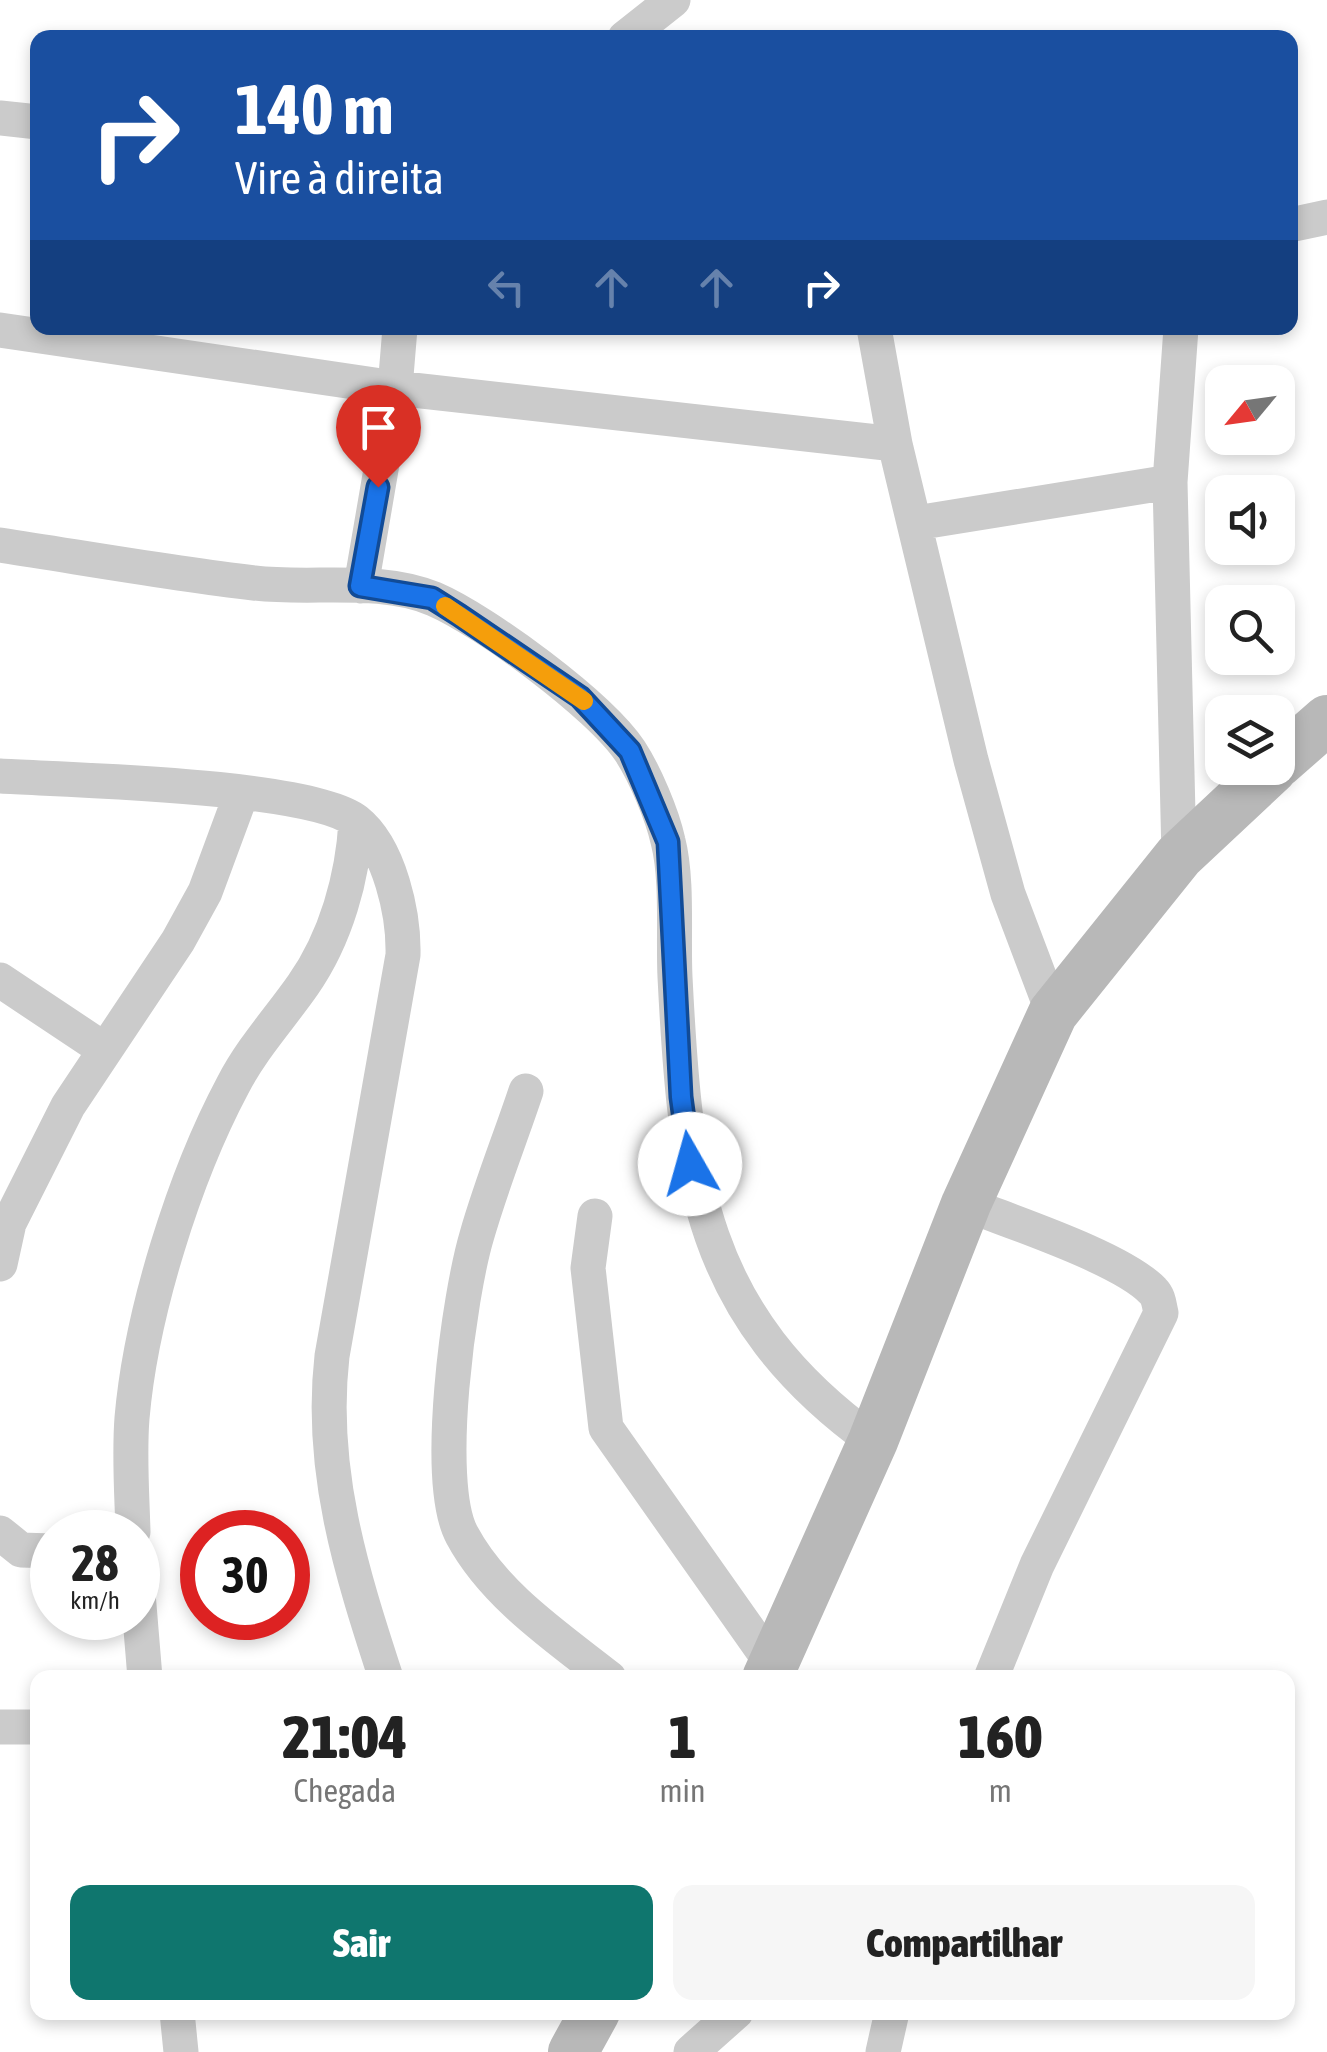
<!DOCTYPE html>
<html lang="pt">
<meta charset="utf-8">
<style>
:root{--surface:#fff;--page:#f6f6f6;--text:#222;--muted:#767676;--accent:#0f766e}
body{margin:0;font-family:"Asap Condensed",sans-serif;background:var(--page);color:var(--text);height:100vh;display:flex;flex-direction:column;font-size:38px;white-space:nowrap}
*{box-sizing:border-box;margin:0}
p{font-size:32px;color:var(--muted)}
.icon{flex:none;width:55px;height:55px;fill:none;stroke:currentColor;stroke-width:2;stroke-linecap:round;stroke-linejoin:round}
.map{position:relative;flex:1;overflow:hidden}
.drawer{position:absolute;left:30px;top:1670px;width:1265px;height:350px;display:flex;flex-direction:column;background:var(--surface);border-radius:20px;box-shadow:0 5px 15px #0003}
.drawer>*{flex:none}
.guide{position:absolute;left:30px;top:30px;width:1268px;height:305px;border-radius:20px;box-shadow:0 5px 15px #0003;background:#1a4fa0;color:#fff;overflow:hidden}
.needle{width:65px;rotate:241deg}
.controls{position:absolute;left:1205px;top:365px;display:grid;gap:20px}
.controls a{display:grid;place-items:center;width:90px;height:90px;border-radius:20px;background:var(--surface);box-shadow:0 5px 15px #0003;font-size:50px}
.speed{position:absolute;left:30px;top:1510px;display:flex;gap:20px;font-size:50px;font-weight:700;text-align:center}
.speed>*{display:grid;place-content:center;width:130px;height:130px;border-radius:50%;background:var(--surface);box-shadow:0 5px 15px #0003;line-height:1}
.speed small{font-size:25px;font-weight:400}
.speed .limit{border:15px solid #d22;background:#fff;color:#111}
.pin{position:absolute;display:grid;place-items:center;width:85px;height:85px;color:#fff;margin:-102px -42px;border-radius:50% 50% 50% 0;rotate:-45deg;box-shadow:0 0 10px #0007}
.pin .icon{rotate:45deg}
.me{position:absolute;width:110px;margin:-55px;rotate:353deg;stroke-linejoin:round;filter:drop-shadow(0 0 8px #0008)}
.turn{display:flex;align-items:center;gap:35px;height:210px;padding:0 40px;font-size:45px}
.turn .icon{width:130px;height:130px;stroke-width:2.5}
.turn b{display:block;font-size:70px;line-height:85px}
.lanes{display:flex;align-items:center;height:95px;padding:0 40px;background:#0003;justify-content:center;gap:50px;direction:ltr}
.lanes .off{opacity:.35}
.eta{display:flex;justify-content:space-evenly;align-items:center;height:170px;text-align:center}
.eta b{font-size:60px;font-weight:800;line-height:70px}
.primary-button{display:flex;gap:20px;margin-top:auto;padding:20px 40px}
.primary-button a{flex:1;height:115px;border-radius:20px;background:var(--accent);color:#fff;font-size:40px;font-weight:800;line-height:115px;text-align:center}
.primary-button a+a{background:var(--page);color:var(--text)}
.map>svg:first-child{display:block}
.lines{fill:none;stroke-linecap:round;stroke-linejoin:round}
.street{stroke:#cbcbcb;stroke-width:35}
.secondary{stroke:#b8b8b8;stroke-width:50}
.route-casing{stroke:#114b97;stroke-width:25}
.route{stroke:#1a73e8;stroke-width:18}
.slow{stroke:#f59e0b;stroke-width:18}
</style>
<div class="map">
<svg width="1327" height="2052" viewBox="0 0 1327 2052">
<rect width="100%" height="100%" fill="#fff"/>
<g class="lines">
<path class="street" d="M625 38 673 0
M0 118 38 122
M1290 225 1327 217
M874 328 895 444 971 760 1008 894 1053 1013
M0 330 395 388 895 444
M916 523 1170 482
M0 545C85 558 169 573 254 583 312 590 379 576 434 599 485 621 599 705 630 751 645 774 662 814 668 841 678 880 673 936 675 977 685 1176 698 1315 873 1441
M361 586 395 388 400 328
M0 776C68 780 311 785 356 821 390 848 404 915 403 955L332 1356C319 1469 351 1571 386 1678
M1179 856 1170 482 1181 328
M0 980 105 1050
M526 1091C510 1139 491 1186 477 1235 459 1295 433 1482 462 1535 494 1595 557 1637 609 1678
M966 1204C1011 1222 1122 1258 1153 1291 1159 1297 1159 1305 1161 1313L1037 1565 991 1678
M595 1216 588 1268 606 1428 773 1665
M0 1220 9 1223 68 1106 178 941 205 892 242 792
M0 1264 9 1223
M133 1532C132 1495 129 1456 132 1418 141 1314 184 1177 233 1085 252 1048 280 1018 303 985 336 938 353 877 356 821
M0 1533 21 1550 52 1551
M138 1593 145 1678
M0 1727H38
M177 2012 181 2052
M691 2052 736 2012
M883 2052 892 2012"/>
<path class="secondary" d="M1278 763 1327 720
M767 1678 873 1441 966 1204 1053 1013 1179 856 1273 768
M573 2052 595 2012"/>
</g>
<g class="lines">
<defs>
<path id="route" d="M378 487 360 586 432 598 459 615 580 697 630 751 668 842 681 1097 690 1164"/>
</defs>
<use href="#route" class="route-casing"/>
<use href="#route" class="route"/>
<path class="slow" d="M445 606 584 701"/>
</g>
</svg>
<div class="controls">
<a><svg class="needle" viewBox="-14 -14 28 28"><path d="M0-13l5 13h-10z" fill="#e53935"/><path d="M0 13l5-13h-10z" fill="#767676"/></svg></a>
<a><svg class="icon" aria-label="sound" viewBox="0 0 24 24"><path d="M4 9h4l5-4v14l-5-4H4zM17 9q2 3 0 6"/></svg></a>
<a><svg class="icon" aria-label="search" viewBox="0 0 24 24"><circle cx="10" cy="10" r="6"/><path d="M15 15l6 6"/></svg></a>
<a><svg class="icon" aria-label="layers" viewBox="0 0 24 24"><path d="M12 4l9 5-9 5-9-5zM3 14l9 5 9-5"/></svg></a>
</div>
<div class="speed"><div>28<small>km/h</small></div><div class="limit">30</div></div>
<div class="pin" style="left:378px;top:487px;background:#d93025"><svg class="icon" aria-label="arrive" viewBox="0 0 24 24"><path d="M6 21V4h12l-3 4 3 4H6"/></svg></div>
<svg class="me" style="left:690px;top:1164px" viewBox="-20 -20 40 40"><circle r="19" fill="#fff"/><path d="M0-13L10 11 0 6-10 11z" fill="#1a73e8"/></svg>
<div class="guide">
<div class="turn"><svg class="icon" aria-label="right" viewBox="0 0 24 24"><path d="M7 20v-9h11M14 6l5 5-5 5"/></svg><div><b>140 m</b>Vire à direita</div></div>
<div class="lanes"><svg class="icon off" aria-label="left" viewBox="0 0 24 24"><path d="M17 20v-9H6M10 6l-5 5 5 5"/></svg><svg class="icon off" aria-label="ahead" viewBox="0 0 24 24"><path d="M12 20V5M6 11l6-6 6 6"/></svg><svg class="icon off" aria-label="ahead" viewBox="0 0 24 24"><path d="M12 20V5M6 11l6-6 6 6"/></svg><svg class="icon" aria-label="right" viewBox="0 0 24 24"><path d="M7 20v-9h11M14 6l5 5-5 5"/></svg></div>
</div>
<section class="drawer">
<div class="eta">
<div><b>21:04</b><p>Chegada</p></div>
<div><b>1</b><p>min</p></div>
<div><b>160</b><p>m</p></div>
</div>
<div class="primary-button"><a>Sair</a><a>Compartilhar</a></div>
</section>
</div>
